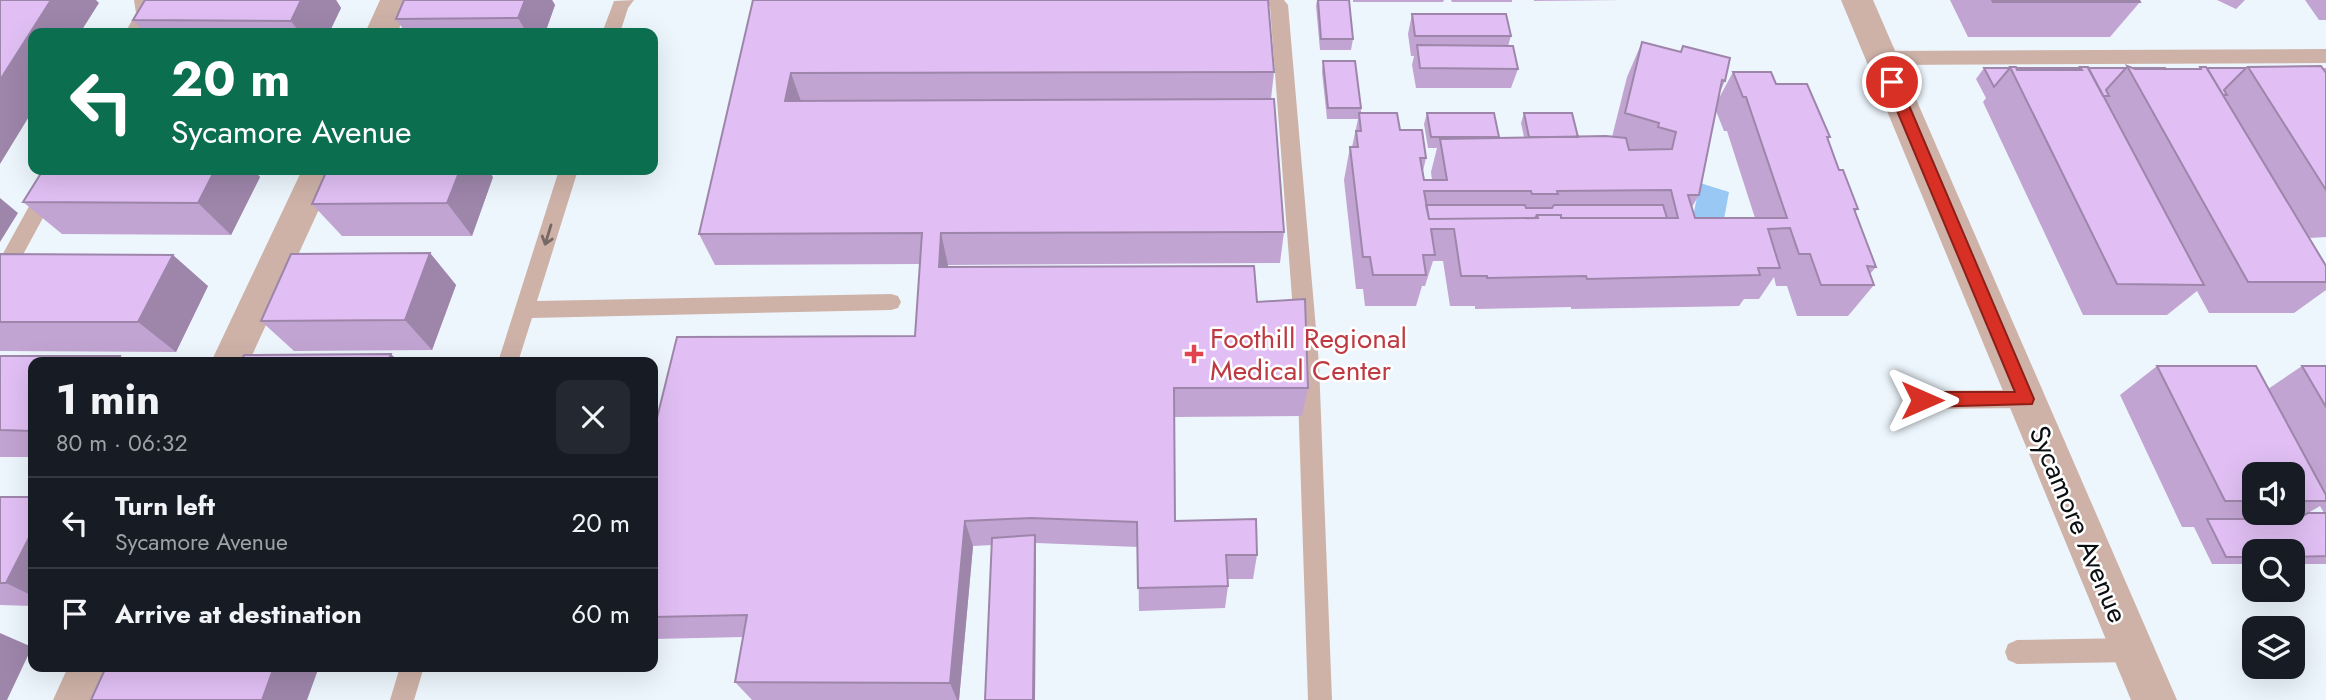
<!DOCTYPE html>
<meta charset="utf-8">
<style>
:root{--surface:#171b24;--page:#242831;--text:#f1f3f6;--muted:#9ea1a6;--line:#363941}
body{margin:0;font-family:Jost,sans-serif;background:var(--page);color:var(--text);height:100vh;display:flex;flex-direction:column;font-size:26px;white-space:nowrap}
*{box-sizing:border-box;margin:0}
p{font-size:23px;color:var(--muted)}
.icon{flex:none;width:38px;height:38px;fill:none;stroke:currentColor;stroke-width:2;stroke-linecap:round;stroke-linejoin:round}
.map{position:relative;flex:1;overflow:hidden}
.side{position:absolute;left:28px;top:357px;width:630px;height:315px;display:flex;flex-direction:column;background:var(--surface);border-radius:14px;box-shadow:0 7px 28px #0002}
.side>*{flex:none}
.guide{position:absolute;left:28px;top:28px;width:630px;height:147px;border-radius:14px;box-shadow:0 7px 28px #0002;background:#0b6e4f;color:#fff;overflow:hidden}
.tools{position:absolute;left:2242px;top:462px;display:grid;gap:14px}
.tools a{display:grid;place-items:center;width:63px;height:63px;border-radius:14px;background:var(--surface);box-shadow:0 7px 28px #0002;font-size:35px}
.pin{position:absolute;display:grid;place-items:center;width:60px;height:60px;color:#fff;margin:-30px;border:4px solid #fff;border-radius:50%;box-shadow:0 2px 7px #0007}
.me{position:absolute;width:77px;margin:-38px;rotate:90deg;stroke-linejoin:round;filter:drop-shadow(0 0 5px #0008)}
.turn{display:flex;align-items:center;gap:24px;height:147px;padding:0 28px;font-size:32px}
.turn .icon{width:91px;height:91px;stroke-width:2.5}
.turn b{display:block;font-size:49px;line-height:60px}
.round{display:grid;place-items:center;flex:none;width:74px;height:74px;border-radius:14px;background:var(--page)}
.summary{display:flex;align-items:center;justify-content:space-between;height:119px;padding:0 28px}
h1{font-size:42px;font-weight:700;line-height:52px}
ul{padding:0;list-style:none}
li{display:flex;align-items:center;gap:21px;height:91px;padding:0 28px;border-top:2px solid var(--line)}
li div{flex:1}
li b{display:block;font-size:26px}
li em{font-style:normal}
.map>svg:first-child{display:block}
.water{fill:#9ac8f5}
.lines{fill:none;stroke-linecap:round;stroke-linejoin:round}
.service{fill:#ceb2a8;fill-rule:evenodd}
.minor{fill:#ceb2a8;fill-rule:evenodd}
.tertiary{fill:#ceb2a8;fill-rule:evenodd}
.wall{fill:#c2a4d2;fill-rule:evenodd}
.shaded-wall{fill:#9e86ab}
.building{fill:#e1bff4;stroke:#9e86ab;stroke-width:2;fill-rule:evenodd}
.oneway{stroke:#766864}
.route{fill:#d93025;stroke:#8d1f18;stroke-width:2}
.health-dot{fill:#e0444e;stroke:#fff;stroke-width:2.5}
.labels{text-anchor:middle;stroke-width:5;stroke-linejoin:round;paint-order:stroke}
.health-label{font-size:28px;fill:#be3a42;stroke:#fff;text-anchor:start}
.street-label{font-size:28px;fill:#0b0e10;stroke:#fff}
</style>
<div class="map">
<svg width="2326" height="700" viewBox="0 0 2326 700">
<rect width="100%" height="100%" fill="#edf6fd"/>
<path class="water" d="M1700 183 1729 192 1722 230 1692 221Z"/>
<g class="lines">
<path class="service" d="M134 0H152L154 13 143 33H125L136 13Z
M634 0 628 8 620 33H602L614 1Z
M1265 0H1284L1288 5 1319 364 1332 700H1308L1297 364 1270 7Z
M2326 49V63L1882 65 1876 63 1873 58 1876 53 1882 51Z
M49 170H69L7 284 0 286V259Z
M559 170H578L537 301 891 294 898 296 901 302 898 308 891 310 532 318 518 362H498Z
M2026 390 2034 392 2037 399 2034 406 2026 408 1922 409 1914 407 1911 400 1914 393 1922 391Z
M2132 638 2141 642 2144 650 2141 658 2132 662 2017 664 2008 660 2005 652 2008 644 2017 640Z
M400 667H424L414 700H390Z"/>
<path class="minor" d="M380 0H412L397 33H365Z
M302 170H337L249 362H211Z
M68 667H113L99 700H53Z"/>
<path class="tertiary" d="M1841 0H1873L2177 700H2131Z"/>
</g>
<path class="wall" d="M145 0H336L341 8 329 33H145L133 20Z
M404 0H552L555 5 545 33H406L396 19Z
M753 0 1274 72 1271 99 1284 232 1280 263 948 265V267L1257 302 1308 388 1302 416 1174 417 1175 521 1257 555 1253 579H1227L1228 586 1225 608 1139 611 1138 547 1036 543 1035 700H985L992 545 973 546 959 700H752L735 682 743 637 653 639V434L915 336 920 264 715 265 699 234Z
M1317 0H1349L1353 39 1351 50H1320L1316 6Z
M1353 0H1444L1443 2H1353Z
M1451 0H1512V2H1452Z
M1534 0H1622L1534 1Z
M1950 0H2139L2140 2 2110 37H1968Z
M2217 0H2245L2236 9Z
M2305 0H2326V20H2319Z
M1412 14 1511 36 1508 46 1518 69 1511 88H1416L1412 65 1414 56H1411L1408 34Z
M1642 42 1680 52 1683 46 1725 81 1720 92 1719 98 1733 72 1776 84 1830 137 1828 139 1839 170 1858 209 1855 212 1876 267 1870 274 1874 285 1848 316H1797L1787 286H1776L1774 277 1759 299H1744L1739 306 1571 309V307L1475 309V306H1450L1443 261H1433L1425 286H1422L1416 306H1365L1363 289H1356L1344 180 1350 147H1352L1358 119H1327L1322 72 1323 61 1361 108V113L1400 130 1426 158 1423 171 1424 180H1432L1431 172 1437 148H1428L1424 124 1427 113 1499 138 1524 137 1521 123 1524 113 1578 137H1612L1627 77ZM1716 111 1724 131H1727L1755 218H1695L1692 207 1699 195Z
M2127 66 2133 68 2165 69H2198L2200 67 2207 68H2246L2248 67 2326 68V237L2309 238 2326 266V290L2294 313H2209L2197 291 2167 315H2083L1983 102 1986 98 1976 79 1984 68H2126Z
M43 170H253L260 177 231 235 62 234 23 202Z
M493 177 472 236H342L312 204Z
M430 253 456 285 432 350 294 351 261 321Z
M0 254 208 286 176 352 0 351Z
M0 356 33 362V457H0Z
M2157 366 2268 389 2302 366H2326V564H2292V551H2254V564H2212L2194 527H2182L2120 395ZM2254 474H2292V513H2254ZM2320 506 2324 513H2308Z
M0 497H33V606L0 605Z"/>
<path class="shaded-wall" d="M51 0H96L99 3 80 33H33V110L0 164V80Z
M301 0H336L341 8 329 33H300L291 21Z
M525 0H552L555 5 545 33H527L518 18Z
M791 73 803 107 785 101Z
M215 170H253L260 177 231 235 198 203Z
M460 170H488L493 177 472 236 447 203Z
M0 198 18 213 0 242Z
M941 233 948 265 947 298 939 267Z
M430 253 456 285 432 350 405 320Z
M173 255 208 286 176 352 138 322Z
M391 354 399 362H388Z
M120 356 128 362H117Z
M965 521 973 546 959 700H957L950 683Z
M33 530V596L6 583Z
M1035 535 1036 543 1035 700H1033Z
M0 633 32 647 7 700H0Z
M274 667H319L307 700H262Z"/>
<path class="building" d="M0 0H51L0 80Z
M145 0H301L291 21 133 20Z
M404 0H525L518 18 396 19Z
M753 0H1268L1274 72 791 73 785 101 1274 99 1284 232 941 233 939 267 1254 266 1257 302 1305 299 1308 388H1174L1175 521 1256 519 1257 555H1226L1228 586 1138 588 1137 522 1031 518 965 521 950 683 735 682 747 615 653 617V434L677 337 915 336 922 233 699 234Z
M1318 0H1349L1353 39H1321Z
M1992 0H2139L2140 2H1993Z
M1412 14H1506L1511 36H1415Z
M1642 42 1681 52 1683 46 1730 58 1725 81 1722 80 1699 195H1688L1695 218H1787L1746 97H1743L1733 72H1771L1776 84H1807L1830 137H1827L1839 170H1843L1858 209H1854L1876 267 1867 266 1874 285H1821L1810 254H1799L1790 228 1768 229 1780 268H1758L1760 275 1587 279 1586 276 1487 278V276H1461L1454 229H1431L1435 255H1423L1426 275H1373L1370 257H1363L1350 147H1358L1356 131H1361L1359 113H1397L1400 130H1422L1426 158H1420L1424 180H1447L1440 139 1606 136 1626 138 1629 150 1672 149 1676 132 1658 127 1659 123 1625 113ZM1671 190 1678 218H1561V215H1537L1538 218 1429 219 1424 191H1531L1532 194H1558L1557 191Z
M1417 45 1513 46 1518 69 1420 68Z
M1323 61H1355L1361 108H1328Z
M2127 66 2135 69H2201L2200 67H2206L2326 266V282H2248Z
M2321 66 2326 73V190L2248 67Z
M2010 67H2016L2017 70H2082L2080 67H2088L2204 285 2117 284Z
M1984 68H2010L1994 87Z
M2017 68H2079L2078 70H2017Z
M2088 68H2126L2106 90 2109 96H2103Z
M2133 68H2165V69H2135Z
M2207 68H2246L2224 90 2227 95H2223Z
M1427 113H1494L1499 137H1431Z
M1524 113H1572L1578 137H1529Z
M43 170H215L198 203 23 202Z
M327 170H460L447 203 312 204Z
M1426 205H1525L1526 208H1552L1554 205H1663L1667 218H1561V215H1537L1535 218 1429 219Z
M430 253 405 320 261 321 291 254Z
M0 254 173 255 138 322H0Z
M391 354 388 362H241L244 355Z
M0 356H120L117 362H33V431L0 430Z
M2157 366H2256L2326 495V501H2292V474H2254V501H2225Z
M2302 366H2326V407Z
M0 497H33V530L6 583H0Z
M2308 513H2326V556L2292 557V551H2254V557H2226L2207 519H2297Z
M1035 535 1033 700H985L992 538Z
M106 667H274L262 700H91Z"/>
<defs><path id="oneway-shaft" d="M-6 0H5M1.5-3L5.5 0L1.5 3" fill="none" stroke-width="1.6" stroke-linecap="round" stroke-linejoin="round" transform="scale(1.75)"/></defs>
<use class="oneway" href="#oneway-shaft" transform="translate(548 235) rotate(107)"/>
<path class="route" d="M1892 77 1899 82 2034 399 2032 404 1922 407 1916 405 1914 400 1916 395 1922 392H2015L1885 82Z"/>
<path class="health-dot" d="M1190.5 343.5h7v7h7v7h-7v7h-7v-7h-7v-7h7z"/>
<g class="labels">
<g class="health-label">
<text x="1210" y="348">Foothill Regional<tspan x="1210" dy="32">Medical Center</tspan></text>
</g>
<g class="street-label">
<text transform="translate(2079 524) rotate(67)" y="10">Sycamore Avenue</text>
</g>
</g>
</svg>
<div class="tools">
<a><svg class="icon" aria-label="sound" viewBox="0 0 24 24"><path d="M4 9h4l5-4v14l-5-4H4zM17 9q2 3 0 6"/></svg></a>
<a><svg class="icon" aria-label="search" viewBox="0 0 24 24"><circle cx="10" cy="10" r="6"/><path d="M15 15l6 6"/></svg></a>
<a><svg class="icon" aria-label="layers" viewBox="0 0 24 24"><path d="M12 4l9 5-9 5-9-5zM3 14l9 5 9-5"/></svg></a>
</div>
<div class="pin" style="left:1892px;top:82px;background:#d93025"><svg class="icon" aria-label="arrive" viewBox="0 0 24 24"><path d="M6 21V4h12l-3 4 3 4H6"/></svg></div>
<svg class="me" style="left:1922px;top:400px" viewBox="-20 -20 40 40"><path d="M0-17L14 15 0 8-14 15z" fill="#d93025" stroke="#fff" stroke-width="4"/></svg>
<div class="guide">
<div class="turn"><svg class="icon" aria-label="left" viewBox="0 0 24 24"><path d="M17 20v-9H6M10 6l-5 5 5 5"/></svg><div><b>20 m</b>Sycamore Avenue</div></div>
</div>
<section class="side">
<div class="summary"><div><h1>1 min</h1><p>80 m · 06:32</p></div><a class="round"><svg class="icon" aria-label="close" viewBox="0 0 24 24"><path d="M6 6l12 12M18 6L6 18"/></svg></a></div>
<ul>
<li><svg class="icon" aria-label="left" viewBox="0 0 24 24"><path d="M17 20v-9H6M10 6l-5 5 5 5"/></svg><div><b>Turn left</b><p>Sycamore Avenue</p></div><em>20 m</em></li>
<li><svg class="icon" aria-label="arrive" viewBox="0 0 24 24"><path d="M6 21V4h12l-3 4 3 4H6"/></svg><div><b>Arrive at destination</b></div><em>60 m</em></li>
</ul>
</section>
</div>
